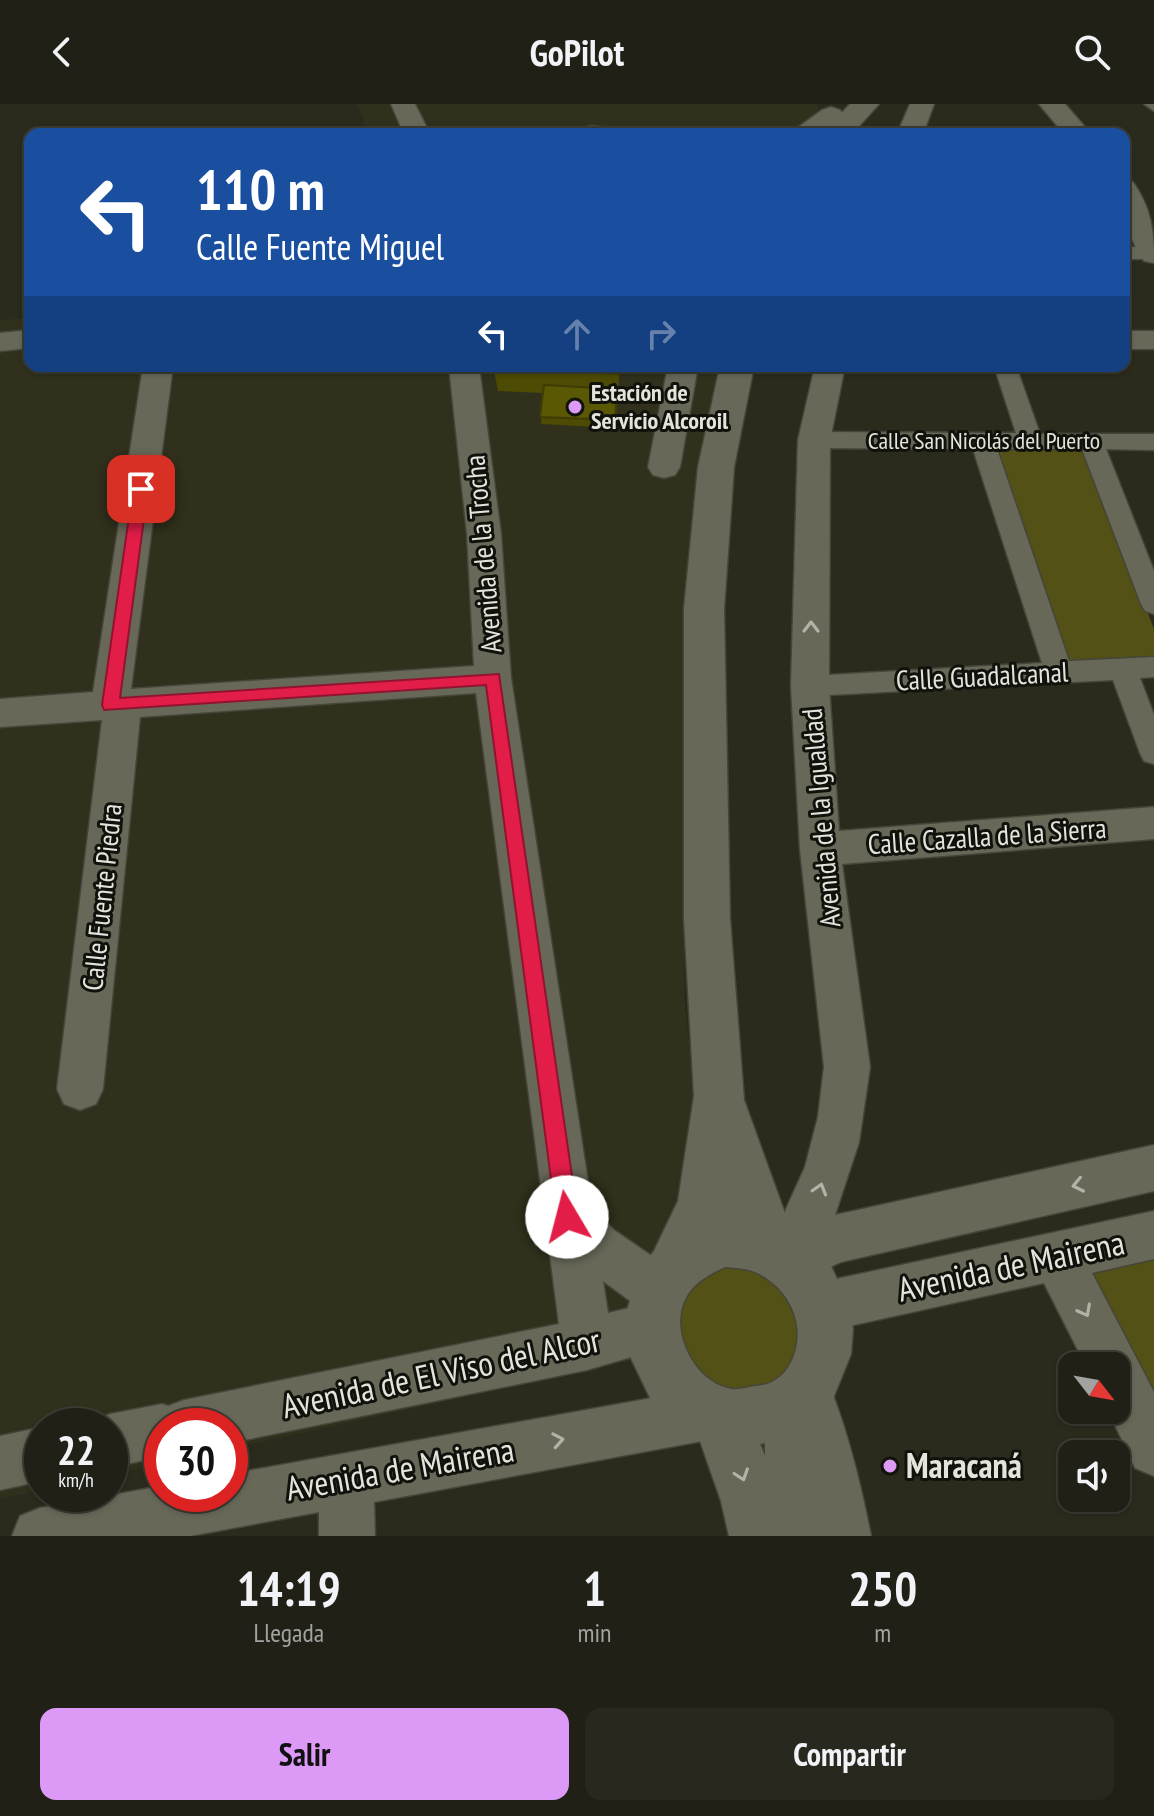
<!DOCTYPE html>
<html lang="es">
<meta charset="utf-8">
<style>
:root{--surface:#202016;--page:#28281f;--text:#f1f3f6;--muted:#a2a3a1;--line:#3d3e35;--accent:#dc99f5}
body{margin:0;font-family:"PT Sans Narrow",sans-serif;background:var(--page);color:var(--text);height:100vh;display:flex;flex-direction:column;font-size:30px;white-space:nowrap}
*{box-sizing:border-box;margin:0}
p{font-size:26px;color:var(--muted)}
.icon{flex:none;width:44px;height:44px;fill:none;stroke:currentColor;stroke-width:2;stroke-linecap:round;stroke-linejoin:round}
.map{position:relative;height:1432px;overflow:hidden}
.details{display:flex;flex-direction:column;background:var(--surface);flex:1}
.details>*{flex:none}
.banner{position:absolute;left:24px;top:24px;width:1106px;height:244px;border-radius:16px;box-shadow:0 2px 6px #0004,0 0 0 2px var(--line);background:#1a4fa0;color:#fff;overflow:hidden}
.needle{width:52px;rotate:121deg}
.controls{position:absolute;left:1058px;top:1248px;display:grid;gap:16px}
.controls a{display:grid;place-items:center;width:72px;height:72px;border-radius:16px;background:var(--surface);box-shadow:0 2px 6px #0004,0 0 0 2px var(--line);font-size:40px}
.speed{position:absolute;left:24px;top:1304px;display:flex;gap:16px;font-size:40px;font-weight:700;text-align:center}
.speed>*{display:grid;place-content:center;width:104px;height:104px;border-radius:50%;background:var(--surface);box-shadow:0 2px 6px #0004,0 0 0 2px var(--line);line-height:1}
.speed small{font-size:20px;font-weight:400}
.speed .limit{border:12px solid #d22;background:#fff;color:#111}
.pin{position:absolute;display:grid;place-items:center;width:68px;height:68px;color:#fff;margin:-34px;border-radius:16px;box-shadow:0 4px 12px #0006}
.me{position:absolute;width:88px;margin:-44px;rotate:352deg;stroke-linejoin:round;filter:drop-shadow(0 0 6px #0008)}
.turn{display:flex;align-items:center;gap:28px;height:168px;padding:0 40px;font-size:36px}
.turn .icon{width:104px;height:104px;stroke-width:2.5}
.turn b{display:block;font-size:56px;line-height:68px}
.lanes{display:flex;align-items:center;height:76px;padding:0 40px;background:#0003;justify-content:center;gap:40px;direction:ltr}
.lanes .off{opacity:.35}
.eta{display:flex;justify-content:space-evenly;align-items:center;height:136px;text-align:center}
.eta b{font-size:48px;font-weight:700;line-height:56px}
.primary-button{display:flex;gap:16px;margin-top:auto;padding:16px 40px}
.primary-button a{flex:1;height:92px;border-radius:16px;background:var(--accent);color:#111;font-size:32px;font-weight:700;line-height:92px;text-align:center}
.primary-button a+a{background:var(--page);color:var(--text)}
header{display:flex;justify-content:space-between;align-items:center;height:104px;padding:0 40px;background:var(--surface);font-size:36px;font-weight:700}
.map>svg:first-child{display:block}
.built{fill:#30301c}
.green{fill:#545117}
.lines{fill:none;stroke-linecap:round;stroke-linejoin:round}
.service-casing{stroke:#45453a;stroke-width:3}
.pedestrian-casing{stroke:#45453a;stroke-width:3}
.minor-casing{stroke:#45453a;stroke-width:3}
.tertiary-casing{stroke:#45453a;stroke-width:3}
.service{fill:#686859;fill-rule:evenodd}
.pedestrian{fill:#686859;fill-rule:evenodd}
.minor{fill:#686859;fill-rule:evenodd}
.tertiary{fill:#686859;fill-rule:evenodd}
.wall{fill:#4d4b04}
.building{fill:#5a5705;stroke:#3f3d04;stroke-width:2}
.oneway{stroke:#b2b2a8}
.route{fill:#e11d48;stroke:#92132f;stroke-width:2}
.poi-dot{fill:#dc99f5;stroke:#12120d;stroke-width:3}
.labels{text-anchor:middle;stroke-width:6;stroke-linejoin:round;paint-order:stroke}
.far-poi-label{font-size:24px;font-weight:bold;fill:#e4e4dc;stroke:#12120d;text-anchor:start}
.far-street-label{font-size:24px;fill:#e4e4dc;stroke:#12120d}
.street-label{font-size:28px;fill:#e4e4dc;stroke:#12120d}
.near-street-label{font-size:34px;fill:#e4e4dc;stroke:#12120d}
.near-poi-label{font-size:34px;font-weight:bold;fill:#e4e4dc;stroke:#12120d;text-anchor:start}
</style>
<header><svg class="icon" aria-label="back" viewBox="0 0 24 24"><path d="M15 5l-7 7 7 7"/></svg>GoPilot<svg class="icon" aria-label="search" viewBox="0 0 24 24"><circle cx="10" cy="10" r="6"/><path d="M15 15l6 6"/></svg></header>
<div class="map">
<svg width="1154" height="1432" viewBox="0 0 1154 1432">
<rect width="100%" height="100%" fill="#2a2a1d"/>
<path class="built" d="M357 0H818L819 14 813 30H368Z
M30 214V262H720L695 377 685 601 684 891 696 1004 694 1084 632 1256 230 1345V1322H162V1360L110 1371V1322H42V1386L0 1395V216Z"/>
<path class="green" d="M994 344H1084L1154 525V555L1065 559Z
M1154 1131V1362L1116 1262 1057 1153Z
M698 1160 785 1169 806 1259 749 1299 683 1268 670 1197Z"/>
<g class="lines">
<defs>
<path id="service" d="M1144 0H1154V7Z"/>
<path id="pedestrian" d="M1124 143H1154V155H1124Z
M994 262H1016L1040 330H1154V346L1106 345 1154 467V510L1145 507 1141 500 1082 345H997L1069 557 1154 553V573L1140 574 1154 611V660L1144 657 1140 649 1113 576 810 592 800 589 796 582 800 575 810 572 1042 559 973 345 814 344 806 341 802 336 806 331 814 328 1016 329Z"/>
<path id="minor" d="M391 0H415L430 30H404Z
M910 0H934L923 30H897Z
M1039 0H1065L1091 30H1064Z
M831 3 840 6 844 11 819 30H789L822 6Z
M591 22 620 25 624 30H578L582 25Z
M1124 76 1133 78C1152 106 1154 127 1154 159L1144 157C1126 131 1124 106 1124 76Z
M30 226V244L0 247V229Z
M1124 227H1154V245H1124Z
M143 262H173L131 585 474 562 467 430 449 262H479L501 430 511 574 592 1104 614 1126 675 1168 682 1186 675 1204 669 1206 676 1224 669 1242 587 1266 230 1339V1322H162V1352L110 1364V1322H90L91 1318 110 1310 162 1300 168 1302 184 1296 559 1220 476 589 140 613 103 985 96 1000 80 1006 64 1000 57 985 102 616 0 623V595L93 588ZM603 1177 637 1202 608 1209Z
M668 262H698L680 363 675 371 664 374 653 371 648 363Z
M815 262H845L830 336 829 582 839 727 1154 703V735L842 760 870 963 859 1038 835 1111 1154 1041V1087L841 1158 790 1182 771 1173 763 1156 805 1063 818 1013 824 963 800 745 791 582 798 336Z
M1154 1107V1155L1092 1169 1154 1288V1372L1135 1364 1108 1306H1116V1262H1086L1044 1179 822 1228 804 1221 797 1203 804 1185 822 1178Z
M807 1263 825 1271C847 1323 860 1376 871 1432H815L802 1356 781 1289 789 1271Z
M713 1283 732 1290 739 1309 732 1328 713 1335 374 1398 375 1432H319V1408L190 1432H12L20 1412 40 1404 162 1382V1390H230V1370Z
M42 1323V1377L0 1386V1332Z"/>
<path id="tertiary" d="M850 0H879L852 30H822Z
M720 262H754L734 363 724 505 730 815 744 996 792 1129 814 1143 830 1160 849 1201 853 1225 851 1250 832 1297 823 1310 824 1432H729L721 1397 698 1331 679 1323 653 1300 629 1250 624 1216 640 1164 654 1147 678 1097 694 992 684 815V505L698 363ZM725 1163C734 1164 746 1164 755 1168 788 1183 807 1219 793 1254 786 1271 773 1281 756 1282 748 1283 739 1286 732 1285 696 1280 670 1230 684 1198 691 1180 708 1171 725 1163ZM765 1339V1352L760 1340Z"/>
</defs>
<use href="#service" class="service-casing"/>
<use href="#pedestrian" class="pedestrian-casing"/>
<use href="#minor" class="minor-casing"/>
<use href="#tertiary" class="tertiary-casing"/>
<use href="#service" class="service"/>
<use href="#pedestrian" class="pedestrian"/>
<use href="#minor" class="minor"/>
<use href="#tertiary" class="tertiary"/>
</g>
<path class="wall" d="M493 262H620L615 324 541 320 543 289 498 287Z"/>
<path class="building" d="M496 262H619V270L496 264Z
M544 281 617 285 615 316 540 313Z"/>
<defs><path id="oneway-chevron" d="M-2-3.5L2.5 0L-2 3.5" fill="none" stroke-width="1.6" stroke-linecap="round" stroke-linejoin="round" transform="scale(2)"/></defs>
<g class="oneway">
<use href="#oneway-chevron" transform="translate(811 523) rotate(-90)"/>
<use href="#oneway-chevron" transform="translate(1078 1081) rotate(168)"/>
<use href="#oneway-chevron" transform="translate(820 1085) rotate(-73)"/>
<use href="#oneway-chevron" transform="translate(1085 1207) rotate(62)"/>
<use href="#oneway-chevron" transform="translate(558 1336) rotate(-10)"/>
<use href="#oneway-chevron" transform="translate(742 1371) rotate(71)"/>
</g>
<path class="route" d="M141 380 148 385 120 594 499 570 578 1113 575 1120 567 1124 559 1120 556 1113 486 581 104 606 102 601 133 385Z"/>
<g class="poi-dot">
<circle cx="575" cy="303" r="8"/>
<circle cx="890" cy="1362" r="8"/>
</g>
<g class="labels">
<g class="far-poi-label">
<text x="591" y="297">Estación de<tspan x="591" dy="28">Servicio Alcoroil</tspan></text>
</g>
<g class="far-street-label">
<text x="984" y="345">Calle San Nicolás del Puerto</text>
</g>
<g class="street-label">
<text transform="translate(483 450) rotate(-95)" y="10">Avenida de la Trocha</text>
<text transform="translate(982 572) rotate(-3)" y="10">Calle Guadalcanal</text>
<text transform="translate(821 714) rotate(-95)" y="10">Avenida de la Igualdad</text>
<text transform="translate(987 732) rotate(-4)" y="10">Calle Cazalla de la Sierra</text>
<text transform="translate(102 793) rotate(-84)" y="10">Calle Fuente Piedra</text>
</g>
<g class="near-street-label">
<text transform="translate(1011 1162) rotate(-12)" y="12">Avenida de Mairena</text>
<text transform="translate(441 1269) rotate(-12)" y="12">Avenida de El Viso del Alcor</text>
<text transform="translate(400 1365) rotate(-10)" y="12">Avenida de Mairena</text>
</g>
<g class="near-poi-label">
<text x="906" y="1374">Maracaná</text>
</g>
</g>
</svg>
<div class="controls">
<a><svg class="needle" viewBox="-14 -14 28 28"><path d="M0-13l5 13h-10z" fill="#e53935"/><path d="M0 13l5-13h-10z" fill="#a2a3a1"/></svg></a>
<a><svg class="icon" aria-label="sound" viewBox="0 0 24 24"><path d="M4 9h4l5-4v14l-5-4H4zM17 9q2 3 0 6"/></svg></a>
</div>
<div class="speed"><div>22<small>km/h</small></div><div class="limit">30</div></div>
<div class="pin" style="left:141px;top:385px;background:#d93025"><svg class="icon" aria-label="arrive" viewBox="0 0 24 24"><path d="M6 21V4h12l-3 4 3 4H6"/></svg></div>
<svg class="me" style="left:567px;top:1113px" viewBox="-20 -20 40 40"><circle r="19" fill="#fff"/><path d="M0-13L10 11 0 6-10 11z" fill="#e11d48"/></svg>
<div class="banner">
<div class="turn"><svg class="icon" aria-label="left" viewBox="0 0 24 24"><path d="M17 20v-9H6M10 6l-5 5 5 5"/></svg><div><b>110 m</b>Calle Fuente Miguel</div></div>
<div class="lanes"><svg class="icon" aria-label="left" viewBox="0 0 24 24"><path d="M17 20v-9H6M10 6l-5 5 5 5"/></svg><svg class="icon off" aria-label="ahead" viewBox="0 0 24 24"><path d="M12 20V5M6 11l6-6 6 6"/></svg><svg class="icon off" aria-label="right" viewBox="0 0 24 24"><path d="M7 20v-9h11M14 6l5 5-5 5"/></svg></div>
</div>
</div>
<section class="details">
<div class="eta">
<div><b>14:19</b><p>Llegada</p></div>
<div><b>1</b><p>min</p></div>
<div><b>250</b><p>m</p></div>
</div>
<div class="primary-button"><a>Salir</a><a>Compartir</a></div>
</section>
